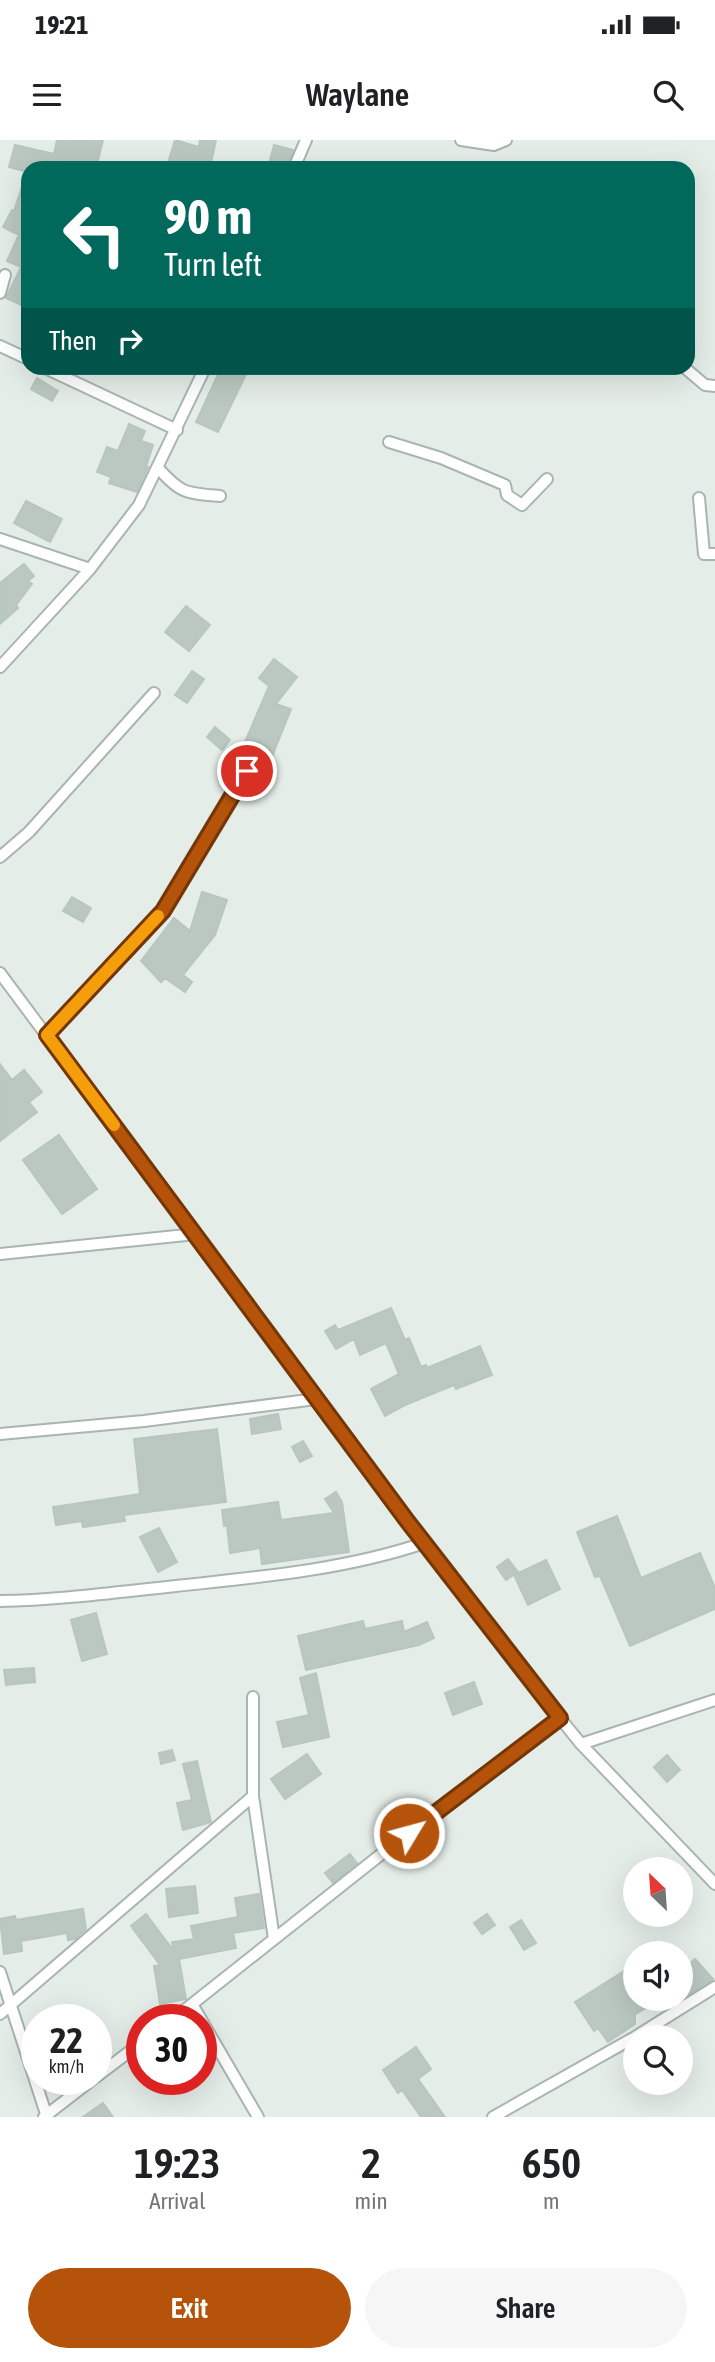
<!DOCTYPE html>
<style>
:root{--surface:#fff;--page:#f6f6f6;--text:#202124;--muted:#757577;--accent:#b45309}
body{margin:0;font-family:"Asap Condensed",sans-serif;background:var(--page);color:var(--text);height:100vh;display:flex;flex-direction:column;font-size:26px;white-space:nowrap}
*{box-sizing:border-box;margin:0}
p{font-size:23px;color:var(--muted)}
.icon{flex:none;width:38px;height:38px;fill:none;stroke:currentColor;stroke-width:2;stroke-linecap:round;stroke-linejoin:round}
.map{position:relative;height:1977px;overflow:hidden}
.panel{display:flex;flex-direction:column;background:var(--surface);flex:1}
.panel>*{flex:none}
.hud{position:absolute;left:21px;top:21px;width:674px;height:214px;border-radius:21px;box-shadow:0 7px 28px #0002;background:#00695c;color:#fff;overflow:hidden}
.needle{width:46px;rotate:335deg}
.tools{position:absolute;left:623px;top:1717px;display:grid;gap:14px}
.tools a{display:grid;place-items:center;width:70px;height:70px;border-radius:50%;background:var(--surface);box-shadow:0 7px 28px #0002;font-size:35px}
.speed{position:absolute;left:21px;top:1864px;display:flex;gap:14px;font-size:35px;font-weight:700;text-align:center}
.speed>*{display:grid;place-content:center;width:91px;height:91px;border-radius:50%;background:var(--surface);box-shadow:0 7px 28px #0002;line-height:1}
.speed small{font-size:18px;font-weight:400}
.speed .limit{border:10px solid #d22;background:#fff;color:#111}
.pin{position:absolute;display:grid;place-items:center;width:60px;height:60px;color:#fff;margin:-30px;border:4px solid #fff;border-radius:50%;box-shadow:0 2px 7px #0007}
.me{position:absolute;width:77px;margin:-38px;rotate:53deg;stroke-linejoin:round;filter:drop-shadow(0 0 5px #0008)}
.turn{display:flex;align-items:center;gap:24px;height:147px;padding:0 28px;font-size:32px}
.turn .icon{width:91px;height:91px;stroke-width:2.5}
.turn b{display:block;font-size:49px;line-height:60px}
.then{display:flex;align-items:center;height:66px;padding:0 28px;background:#0003;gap:14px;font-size:26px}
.eta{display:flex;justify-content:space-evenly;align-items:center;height:119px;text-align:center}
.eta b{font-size:42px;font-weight:600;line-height:49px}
.button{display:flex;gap:14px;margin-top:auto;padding:14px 28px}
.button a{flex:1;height:80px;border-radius:42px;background:var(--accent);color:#fff;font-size:28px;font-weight:600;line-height:80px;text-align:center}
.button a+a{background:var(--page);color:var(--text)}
.status{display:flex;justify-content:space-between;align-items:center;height:49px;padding:0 35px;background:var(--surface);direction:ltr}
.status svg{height:19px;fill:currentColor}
header{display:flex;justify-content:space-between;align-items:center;height:91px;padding:0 28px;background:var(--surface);font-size:32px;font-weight:600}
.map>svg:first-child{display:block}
.building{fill:#bbc8c2;stroke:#b8c6c0;stroke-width:2}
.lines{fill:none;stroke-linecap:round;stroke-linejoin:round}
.minor-casing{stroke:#a8b5b0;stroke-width:14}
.minor{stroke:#fff;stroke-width:10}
.route-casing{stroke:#753606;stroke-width:18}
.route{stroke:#b45309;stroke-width:12}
.slow{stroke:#f59e0b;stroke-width:12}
</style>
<div class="status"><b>19:21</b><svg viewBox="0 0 49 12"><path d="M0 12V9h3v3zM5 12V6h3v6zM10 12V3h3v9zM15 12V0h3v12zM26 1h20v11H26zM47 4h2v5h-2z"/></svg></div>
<header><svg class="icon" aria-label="menu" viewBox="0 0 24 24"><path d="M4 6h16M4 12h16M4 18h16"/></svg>Waylane<svg class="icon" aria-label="search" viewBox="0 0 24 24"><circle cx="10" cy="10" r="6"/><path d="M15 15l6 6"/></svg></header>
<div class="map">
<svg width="715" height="1977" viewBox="0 0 715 1977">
<rect width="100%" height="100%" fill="#e5ede9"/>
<path class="building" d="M57 0H103L96 28H28V32L9 27 15 5 54 14Z
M175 0 199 7 200 0H216L210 28H183L168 23Z
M274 5 293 10 286 28H268Z
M26 35 28 36V168L6 158 21 127 7 121 19 95 3 87 12 70 14 71Z
M221 228H249L218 292 196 282Z
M37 238 58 251 52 261 31 249Z
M129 284 145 291 141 301 153 305 146 327H148L137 352 109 343 111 337 97 332 107 307 118 311Z
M26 361 62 379 50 402 14 383Z
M24 424 34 436 28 441 32 444 16 465 18 468 0 484V443Z
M186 466 210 485 189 511 165 492Z
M274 519 297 537 276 564 291 569 269 624 253 618 257 607 245 602 269 546 259 538Z
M192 531 204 539 187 563 175 555Z
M215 587 230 600 222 610 207 597Z
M202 752 227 760 215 795 183 835 192 842 185 852 165 838 161 842 141 821 174 778 190 791Z
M72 757 91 768 83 782 63 771Z
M0 924 12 940 24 930 42 952 29 962 37 972 0 1001Z
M59 995 97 1049 62 1074 23 1020Z
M391 1168 405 1200 409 1198 421 1227 426 1225 427 1228 480 1206 492 1235 456 1249 454 1245 405 1265 385 1276 371 1249 399 1234 386 1203 360 1215 354 1199 336 1209 325 1191 335 1185 338 1190Z
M278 1274 281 1289 252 1294 250 1279Z
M217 1289 226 1362 124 1375 125 1381 83 1387 82 1381 56 1385 53 1367 140 1354 134 1299Z
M303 1301 312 1316 300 1322 292 1307Z
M336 1352 342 1362 349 1412 262 1424 260 1408 230 1413 227 1385 224 1386 222 1370 278 1362 281 1380 334 1373 325 1359Z
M617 1376 641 1438 700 1413 715 1448V1469L630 1506 600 1436 595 1437 577 1392Z
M159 1388 177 1422 158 1432 140 1397Z
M508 1419 518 1432 506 1440 497 1427Z
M546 1420 560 1449 528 1465 514 1435Z
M96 1473 107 1514 82 1521 71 1480Z
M363 1481 365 1489 402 1481 404 1492 427 1482 434 1498 419 1505 306 1530 298 1496Z
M34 1528 35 1542 6 1545 4 1530Z
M316 1533 329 1597 283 1607 277 1582 309 1575 300 1538Z
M474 1542 482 1564 453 1575 445 1553Z
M172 1610 175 1620 161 1624 159 1613Z
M307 1614 321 1634 285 1659 271 1639Z
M667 1615 680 1630 667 1642 654 1627Z
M197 1621 211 1682 183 1690 177 1663 192 1660 183 1624Z
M350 1714 357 1723 333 1743 325 1733Z
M195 1746 198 1773 169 1777 166 1749Z
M259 1754 264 1788 233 1793 236 1808 179 1819 186 1859 160 1864 154 1826 160 1825 131 1786 146 1774 173 1810 172 1802 194 1799 191 1786 238 1777 235 1758Z
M83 1769 86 1789 75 1799 68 1800 67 1793 21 1801 22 1811 4 1814 0 1779 15 1776 16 1780Z
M487 1774 495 1785 482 1794 474 1783Z
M521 1780 536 1803 524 1810 510 1787Z
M695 1819 713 1839 681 1859V1832Z
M635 1824V1858H664L635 1874V1884L608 1902 598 1888 594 1891 575 1862Z
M416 1907 431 1929 418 1939 445 1977H421L402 1950 398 1953 383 1930Z
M103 1963 113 1977H83Z"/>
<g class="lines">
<defs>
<path id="minor" d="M461 0 494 5 506 0
M294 28 306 0
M0 153 5 135
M0 206 28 219
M45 228 177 290
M685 228 705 245 715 246
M389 302 441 318 505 345 507 355 522 365 547 339
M158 328C181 354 186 353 220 356
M699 358 704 414H715
M0 399 90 429
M0 527 90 429 139 365 205 228
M0 717 29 692 154 553
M0 833 424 1403 560 1578 581 1604 715 1744
M47 895 163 771 247 631
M0 1114 196 1094
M0 1294 144 1281 316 1259
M0 1461C59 1460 118 1452 176 1446 259 1437 344 1430 424 1403
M253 1557V1656L274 1799
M581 1604 715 1560
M0 1832 47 1977
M192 1864 258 1977
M0 1874 253 1656
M172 1880 389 1708 560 1578
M635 1897 715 1847
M96 1937 142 1902
M44 1977 93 1939
M493 1977 635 1897"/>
</defs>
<use href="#minor" class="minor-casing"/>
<use href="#minor" class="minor"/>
</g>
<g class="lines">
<defs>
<path id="route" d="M247 631 163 771 47 895 408 1382 560 1578 409 1693"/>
</defs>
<use href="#route" class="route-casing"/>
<use href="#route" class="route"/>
<path class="slow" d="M114 985 47 895 158 776"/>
</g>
</svg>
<div class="tools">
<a><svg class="needle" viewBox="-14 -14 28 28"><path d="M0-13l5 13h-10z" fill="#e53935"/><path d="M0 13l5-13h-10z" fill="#757577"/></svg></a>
<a><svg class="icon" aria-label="sound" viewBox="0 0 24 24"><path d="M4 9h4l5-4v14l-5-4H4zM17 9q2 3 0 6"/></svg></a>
<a><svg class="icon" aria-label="search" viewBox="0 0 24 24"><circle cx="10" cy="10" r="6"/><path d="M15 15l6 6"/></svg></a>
</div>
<div class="speed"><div>22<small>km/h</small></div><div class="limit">30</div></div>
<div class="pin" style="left:247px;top:631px;background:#d93025"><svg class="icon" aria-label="arrive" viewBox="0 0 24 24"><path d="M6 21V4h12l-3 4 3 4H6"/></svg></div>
<svg class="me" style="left:409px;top:1693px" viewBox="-20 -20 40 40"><circle r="17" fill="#b45309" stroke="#fff" stroke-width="3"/><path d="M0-11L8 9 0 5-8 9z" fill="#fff"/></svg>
<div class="hud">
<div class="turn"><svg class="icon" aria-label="left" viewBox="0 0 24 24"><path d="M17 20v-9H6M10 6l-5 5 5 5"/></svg><div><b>90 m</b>Turn left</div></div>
<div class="then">Then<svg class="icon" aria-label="right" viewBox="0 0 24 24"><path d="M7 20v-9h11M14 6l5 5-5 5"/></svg></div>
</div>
</div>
<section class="panel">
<div class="eta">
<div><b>19:23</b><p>Arrival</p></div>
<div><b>2</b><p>min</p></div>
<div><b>650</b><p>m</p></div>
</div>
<div class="button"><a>Exit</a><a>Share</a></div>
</section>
